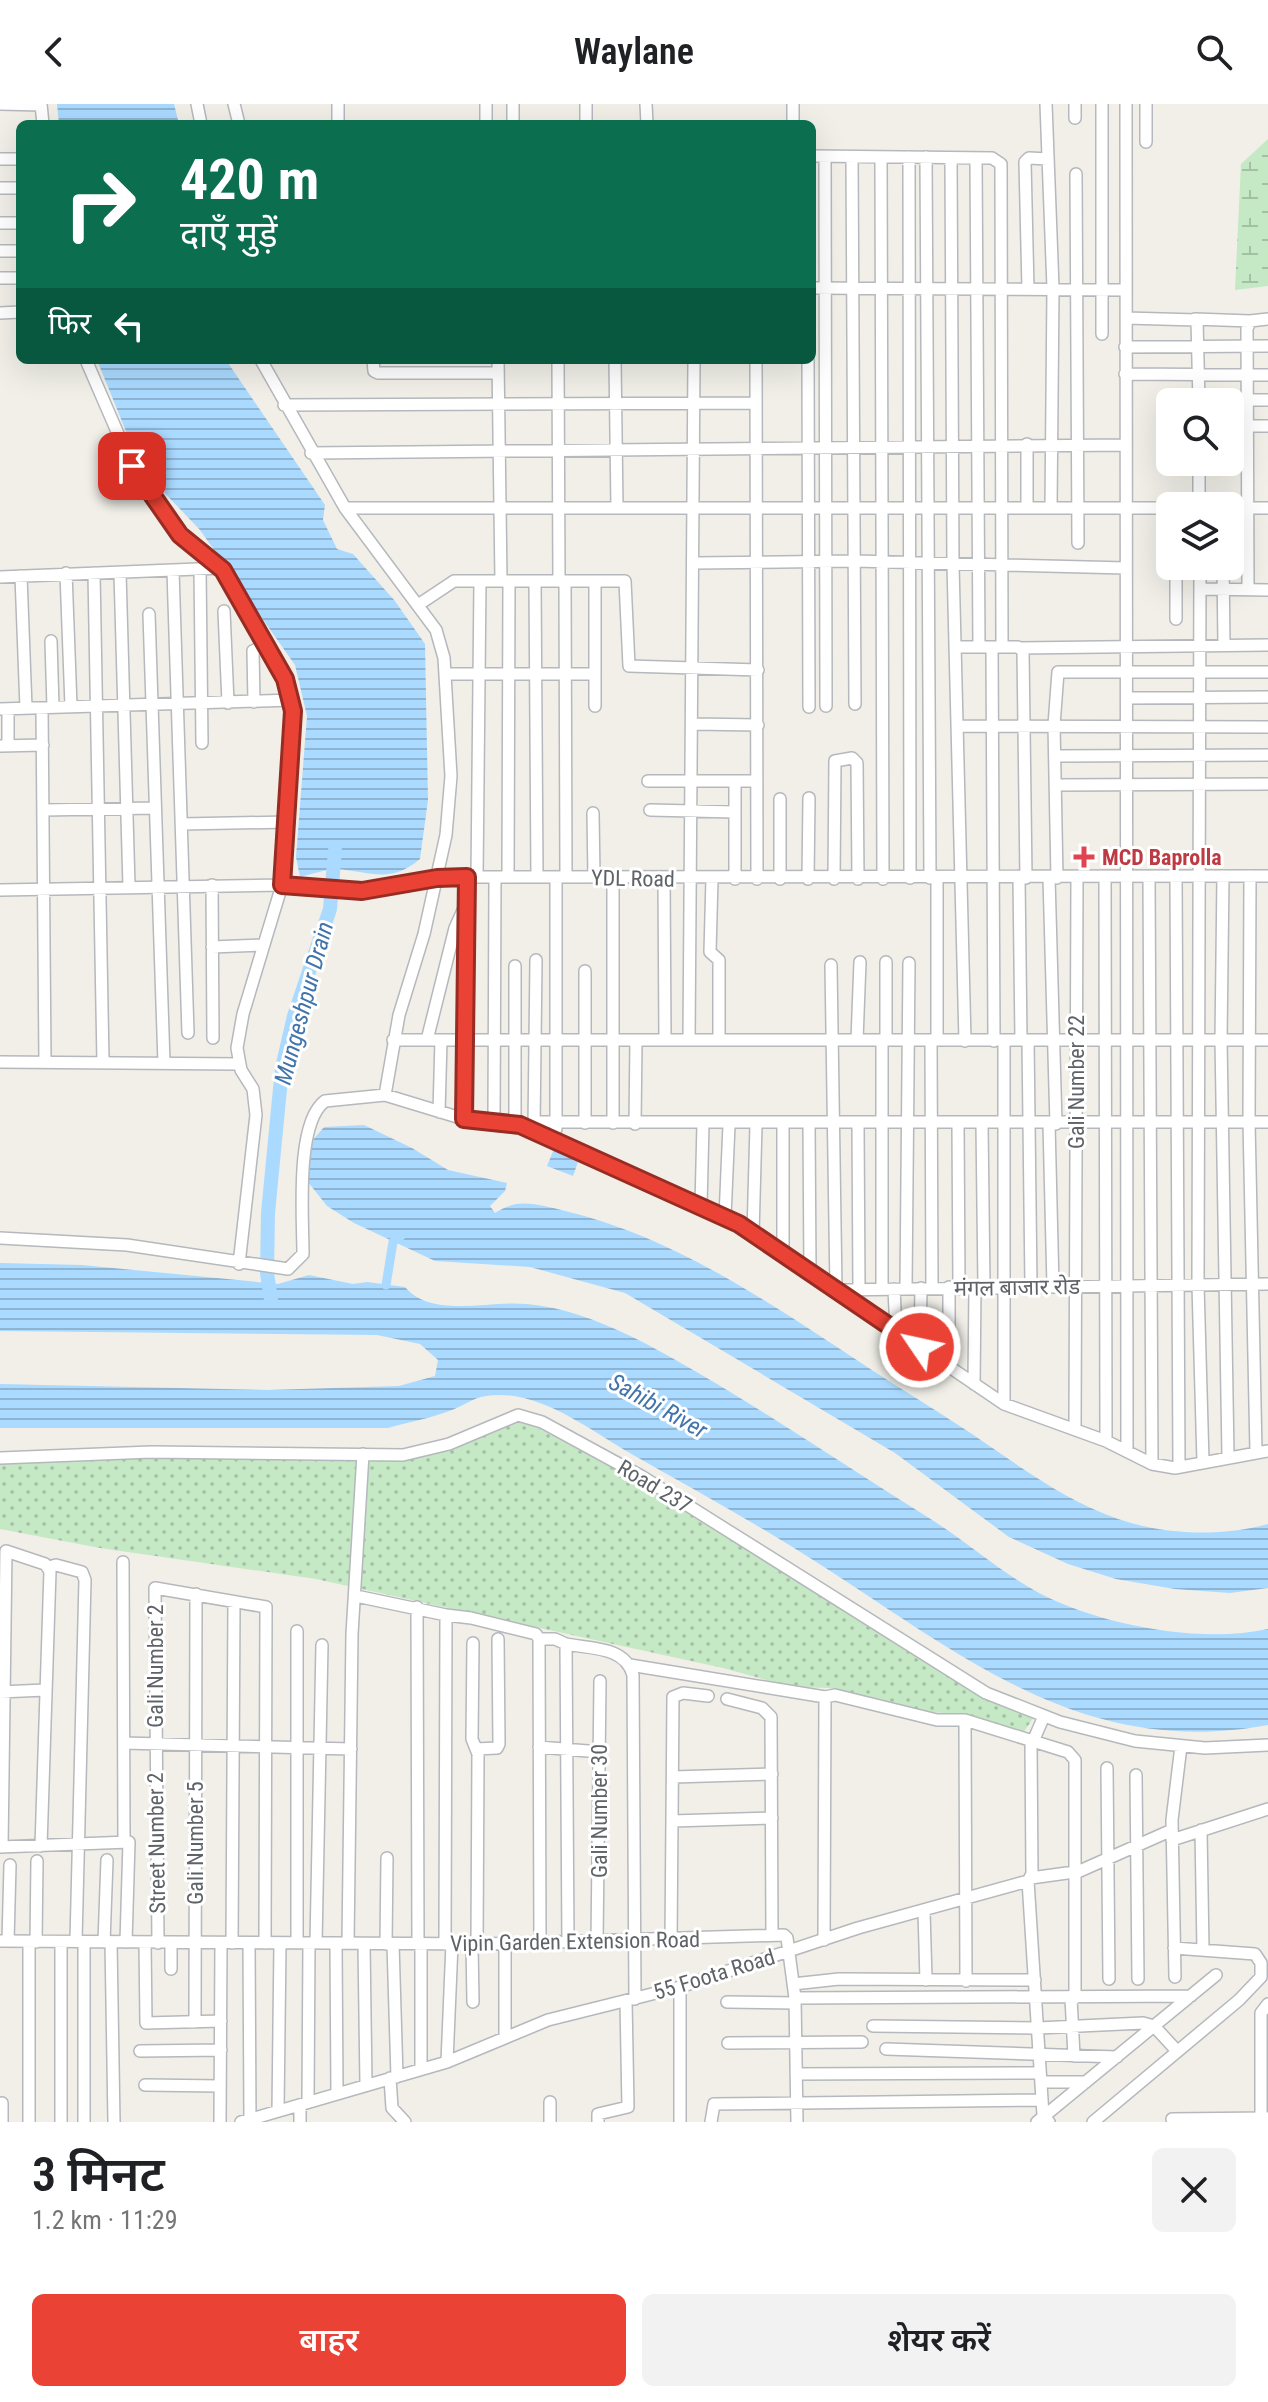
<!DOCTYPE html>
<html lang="hi">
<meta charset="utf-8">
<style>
:root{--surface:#fff;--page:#f2f2f2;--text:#202124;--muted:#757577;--accent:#ea4335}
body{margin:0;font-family:"Roboto Condensed","Noto Sans Devanagari",sans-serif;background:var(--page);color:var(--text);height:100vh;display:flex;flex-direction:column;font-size:30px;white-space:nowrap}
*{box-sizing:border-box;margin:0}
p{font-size:26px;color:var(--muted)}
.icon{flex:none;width:44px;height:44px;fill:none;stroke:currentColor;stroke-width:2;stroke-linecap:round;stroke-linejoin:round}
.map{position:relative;height:2018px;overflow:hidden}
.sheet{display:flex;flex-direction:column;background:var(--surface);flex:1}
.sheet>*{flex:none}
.hud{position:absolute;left:16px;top:16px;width:800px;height:244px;border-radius:12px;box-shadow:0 8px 32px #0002;background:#0b6e4f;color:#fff;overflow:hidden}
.fabs{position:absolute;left:1156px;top:284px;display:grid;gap:16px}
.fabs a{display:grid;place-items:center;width:88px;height:88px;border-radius:12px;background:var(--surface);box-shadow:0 8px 32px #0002;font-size:40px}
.pin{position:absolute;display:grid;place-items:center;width:68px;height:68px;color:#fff;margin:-34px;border-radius:16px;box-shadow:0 4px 12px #0006}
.me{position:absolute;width:88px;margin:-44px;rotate:304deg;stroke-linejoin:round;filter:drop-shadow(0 0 6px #0008)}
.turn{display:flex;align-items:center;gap:28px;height:168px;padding:0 32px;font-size:36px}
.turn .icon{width:104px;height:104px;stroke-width:2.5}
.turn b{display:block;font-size:56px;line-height:68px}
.then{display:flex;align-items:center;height:76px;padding:0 32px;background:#0003;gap:16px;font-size:30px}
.round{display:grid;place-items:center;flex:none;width:84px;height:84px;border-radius:12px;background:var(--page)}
.summary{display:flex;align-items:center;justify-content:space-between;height:136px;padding:0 32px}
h1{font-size:48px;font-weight:600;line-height:60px}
.button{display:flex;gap:16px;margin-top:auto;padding:16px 32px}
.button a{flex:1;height:92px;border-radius:12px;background:var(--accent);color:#fff;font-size:32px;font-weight:600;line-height:92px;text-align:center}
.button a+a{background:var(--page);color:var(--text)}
header{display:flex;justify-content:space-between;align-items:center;height:104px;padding:0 32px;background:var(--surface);font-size:36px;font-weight:600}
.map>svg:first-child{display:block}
.grass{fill:url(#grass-dots)}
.wetland{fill:url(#wetland-marsh)}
.water{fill:url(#water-rules)}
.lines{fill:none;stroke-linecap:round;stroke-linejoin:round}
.canal{stroke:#aadaff;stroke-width:9}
.river{stroke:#aadaff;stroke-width:14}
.minor-casing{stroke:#b5b8bc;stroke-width:14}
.minor{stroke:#fff;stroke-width:11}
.route-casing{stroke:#982c22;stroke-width:20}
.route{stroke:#ea4335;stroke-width:14}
.health-dot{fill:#e0444e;stroke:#fff;stroke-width:3}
.labels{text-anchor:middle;stroke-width:6;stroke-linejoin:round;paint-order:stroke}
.health-label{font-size:22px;font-weight:bold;fill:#be3a42;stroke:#fff;text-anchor:start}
.street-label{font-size:22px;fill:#5f6368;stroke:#fff}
.water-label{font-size:24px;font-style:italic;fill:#4174aa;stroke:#fff}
</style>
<header><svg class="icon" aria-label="back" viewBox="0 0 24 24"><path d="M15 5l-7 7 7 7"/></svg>Waylane<svg class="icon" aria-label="search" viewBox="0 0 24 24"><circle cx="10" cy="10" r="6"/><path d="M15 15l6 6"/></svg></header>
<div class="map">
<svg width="1268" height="2018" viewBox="0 0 1268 2018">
<defs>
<pattern id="grass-dots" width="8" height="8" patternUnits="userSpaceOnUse" patternTransform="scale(2)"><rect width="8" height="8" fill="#c5e8c5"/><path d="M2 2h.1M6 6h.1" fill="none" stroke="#a3c0a4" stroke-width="1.8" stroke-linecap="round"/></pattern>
<pattern id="wetland-marsh" width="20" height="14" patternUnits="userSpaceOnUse" patternTransform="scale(2)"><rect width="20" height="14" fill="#c5e8c5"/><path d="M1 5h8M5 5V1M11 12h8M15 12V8" fill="none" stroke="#a3c0a4"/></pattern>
<pattern id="water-rules" width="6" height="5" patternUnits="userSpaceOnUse" patternTransform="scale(2)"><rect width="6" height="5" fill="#aadaff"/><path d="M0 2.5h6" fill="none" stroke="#8eb4d2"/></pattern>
</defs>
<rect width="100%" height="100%" fill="#f1efe8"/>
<path class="grass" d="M516 1318 528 1319 631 1373 947 1572 987 1595 1034 1613 1023 1629 960 1610 928 1608 829 1584 792 1583 723 1564 316 1475 100 1444 0 1425V1355L154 1350 402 1357 442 1347Z"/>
<path class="wetland" d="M1268 35V182L1235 186 1241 60Z"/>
<path class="water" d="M57 0H174L179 20H59Z
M97 256H226L325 401 323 416 337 445 353 450 395 497 425 540 428 696 420 755C390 780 372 768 337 765 326 765 312 770 300 773L296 753 307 612 295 561 200 426 160 384 134 347Z
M364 1021 412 1044 448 1066 507 1079 505 1087 490 1102 495 1109C518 1093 539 1101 565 1107 664 1130 755 1189 840 1245 883 1274 928 1301 972 1330 1019 1362 1064 1396 1118 1415 1165 1431 1221 1433 1268 1420V1484L1230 1489 1175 1485 1116 1475 1068 1460 1009 1433 895 1349 625 1189 530 1163 435 1157 354 1119 327 1102 308 1078 312 1037 324 1023Z
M554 1045 579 1055 573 1072 547 1062Z
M0 1159 82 1161 278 1180 309 1171 353 1180 367 1178 405 1183C432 1215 489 1196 526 1200 576 1204 628 1229 672 1254 760 1303 843 1361 929 1414 966 1437 1000 1468 1039 1489 1100 1521 1200 1540 1268 1525V1621C1085 1655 966 1554 821 1461 759 1421 693 1385 628 1348 587 1324 536 1284 486 1292 475 1293 463 1302 452 1306 432 1314 409 1318 388 1324H0V1280L268 1286 399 1282 435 1272 438 1256 420 1240 377 1231 0 1227Z"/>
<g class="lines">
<path class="canal" d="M386 1181 393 1138 401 1132"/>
<path class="river" d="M271 1196 267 1169 268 1109 282 964 294 912 330 805 335 746"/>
<defs>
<path id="minor" d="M0 0 41 1
M41 0 43 20
M197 0 201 20
M234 0 239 20
M486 0V20
M513 0V20
M646 0 647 20
M793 0V20
M1046 0 1053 184 1051 404
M1075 0V14
M1102 0V230
M1126 0 1127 1347
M338 20V0
M586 20V0
M1146 38V0
M812 52 992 54 1001 60 1002 543
M825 53 826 602
M852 53 855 600
M881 53 883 775
M909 53 910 774
M926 53 930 774
M951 54 953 461 965 937
M976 54 979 543
M0 55H20
M1076 70 1078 439
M0 84H20
M0 119H20
M0 147H20
M0 174H20
M812 184 1126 186
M1028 185 1025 58 1029 54 1048 55
M0 209 20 208
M1126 214 1197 216 1199 298
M1195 215 1250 217
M1125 243 1268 242
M86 256 132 362 180 431 222 464 285 575 293 602 282 781 243 910 237 944 241 966 253 985 256 1011 239 1160
M261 256 345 404 436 526 444 554 451 672 446 731 424 830 399 911 385 991
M373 256 374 267 378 269H498
M498 256 501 477
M558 256 559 477
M615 256 617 404
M756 256 757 775
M808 256 809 603
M1125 270 1268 271
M1199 296H1268
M284 301 755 299
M1230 322H1268
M1027 340V404
M311 349 1124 341
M1199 358V402
M345 404H1170
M1230 404H1268
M695 459 855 457 1126 464
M1176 462V515
M1200 462 1198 1181 1203 1358
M1223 462 1224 541
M200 466 202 639
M173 467 188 929
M66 469 71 602
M94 469 103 958
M120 469 129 782
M21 472 26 604
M0 473 222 464
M535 477 537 773
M565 477 566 773
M595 477V602
M1200 485 1268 486
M1248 485 1247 225 1250 217 1268 215
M418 501 454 477H625L629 562 758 566
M224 507 228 599
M149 510 164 959
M51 537 53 603
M957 543H1018L1023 547 1026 774
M992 543 994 937
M1019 544 1268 541
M447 570H595
M1127 594 1268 593
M254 598 253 547 265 541
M42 604 45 958
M0 605 292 596
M8 605V642
M693 620 758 621
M959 622 1268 623
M0 642 43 641
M1057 652 1268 651
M648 677H757
M1057 681 1268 680
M780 695V775
M44 706 154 704
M650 706 735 708
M593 709 594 773
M182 720 288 718
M1223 772 1221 936 1228 1352
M1250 772 1249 1018 1256 1347
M477 773 480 477
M508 773 509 477
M556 773V1025
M613 773V1019
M664 773 665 936
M1105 773 1106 1337
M1149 773 1152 1360
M1176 773 1179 1363
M937 774V936
M1019 774 1021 936
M1049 774 1056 1020
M1057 774 1054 621 1058 568H1268
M712 775 710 848 719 856V936
M735 775V677
M808 775 809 694
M834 775 835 657 852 654 857 659 858 775
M212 781 213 934
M0 786 282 781 362 787 437 774 467 773 1268 772
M212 843 263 841
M886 858V936
M831 861 836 1186 1268 1180
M585 867V1019
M393 936H1268
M427 936 455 824 464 804
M689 936 694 256
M857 936 860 858
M882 936V1185
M1028 936 1031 1182
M931 937 932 1184
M0 958 239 960
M439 1008 441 936
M464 1015 467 773
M494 1018 495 773
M534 1018H1268
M635 1020 636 936
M783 1020V1150
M809 1020 810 1168
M858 1020 859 1185
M958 1020 959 1183
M982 1020 984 1183
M1049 1020 1053 1182
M515 1021V862
M534 1023 536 856
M701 1102 703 1020
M725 1113 729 1021
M753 1130 756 1021
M0 1134 127 1141 288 1165 303 1150C303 1114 295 1019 325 997L385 991 464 1015 520 1021 739 1120 1004 1300 1106 1337 1152 1360 1175 1364 1268 1347
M949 1183V1263
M906 1184 909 859
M894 1185 896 1226
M920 1243 921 1184
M974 1280 975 1183
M1004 1300V937
M1075 1325 1077 773
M0 1354 151 1348 403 1351 449 1340 518 1311 542 1318 641 1372 986 1589 1060 1618 1135 1637 1205 1644 1268 1641
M123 1458 124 1738
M49 1463 56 1461 82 1468 85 1476 76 1837
M356 1492 446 1511 445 1840
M417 1503 418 1840
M446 1511 471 1514 536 1530 539 1535H555L566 1540 568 1839
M297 1527V1839
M539 1535 540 1839
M473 1539 472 1635 478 1650 477 1840
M566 1540C591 1545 625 1542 633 1571L635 1895
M630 1561 825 1593
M0 1588 45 1586
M727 1595 762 1604 771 1613 772 1831
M124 1639 351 1645
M539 1643 600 1648
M476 1645 497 1644 499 1640 498 1535
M1107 1664 1109 1875
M1136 1671 1138 1875
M673 1673 772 1670
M672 1717 772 1714
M1201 1726 1203 1846
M1172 1736 1268 1705
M0 1743 129 1738 126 1838
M2 1743 6 1447 45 1460 50 1467 41 1742
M1073 1770 1172 1726
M1031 1774 1074 1768
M1028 1777 1043 2011 1049 2018
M924 1807 926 1876
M824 1836 825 1593 835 1591 937 1616H965
M0 1837 485 1840 784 1831 787 1834 795 1894 797 2018
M8 1837 10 1761
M671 1837 673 1593 683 1589 708 1592
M29 1838V2018
M36 1838 37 1757
M61 1838V2018
M84 1838V2018
M104 1838 107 1756
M111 1838 114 2018
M145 1838 146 1919 221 1917
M597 1838 600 1577
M158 1839 155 1484 266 1503 265 1839
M171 1839V1865
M232 1839 234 1498
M249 1839 250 2018
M316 1839 322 1541
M336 1839 337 1990
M348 1839 352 1530 363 1350
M364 1840 366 1981
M386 1840 387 1754
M393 1840 397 1973
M472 1840 473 1898
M505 1840V1933
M1175 1873 1172 1716 1181 1642
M966 1877 965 1616 1068 1648 1075 1656V1894
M793 1880 839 1875 1035 1876
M680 1883V2018
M795 1894 1191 1892
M1071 1894 1074 1952
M727 1898 795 1899
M195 1918 196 1490
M873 1922 1038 1924 1143 1919 1154 1922 1177 1947
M728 1939 862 1938
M886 1945 1117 1953
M140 1947 221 1946
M447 1958 452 1840
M421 1965V1840
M796 1970 1040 1969
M390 1974 392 2004 405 2018
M1041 1978H1086
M145 1981 220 1982
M308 1998 309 1839
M2 1999V2018
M300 2001V2018
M278 2007 280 1839
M1261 2014V1909L1268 1900
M1172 2015 1267 2014
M220 2018 221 1839
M241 2018 447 1958 548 1916 680 1883 858 1824 1028 1777 1032 1770 1031 1642 1044 1612
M550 2018V1998
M598 2018V2010L628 2003 626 1897
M711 2018 714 2000 1042 1996
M1037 2018 1216 1871
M1093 2018 1239 1896 1261 1873V1859L1255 1850 1174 1844"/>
</defs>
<use href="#minor" class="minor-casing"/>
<use href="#minor" class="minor"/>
</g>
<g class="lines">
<defs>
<path id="route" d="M132 362 180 431 223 466 285 575 293 607 282 781 362 787 437 774 467 773 464 1015 520 1021 739 1120 920 1243"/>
</defs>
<use href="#route" class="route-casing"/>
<use href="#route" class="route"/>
</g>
<path class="health-dot" d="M1080 741h8v8h8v8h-8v8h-8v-8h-8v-8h8z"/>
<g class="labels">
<g class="health-label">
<text x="1102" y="761">MCD Baprolla</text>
</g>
<g class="street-label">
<text transform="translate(633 774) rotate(1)" y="8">YDL Road</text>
<text transform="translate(1076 978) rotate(-90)" y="8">Gali Number 22</text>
<text transform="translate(1017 1183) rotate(-1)" y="8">मंगल बाजार रोड</text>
<text transform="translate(655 1382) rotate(31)" y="8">Road 237</text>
<text transform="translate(155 1562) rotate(-90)" y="8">Gali Number 2</text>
<text transform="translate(599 1707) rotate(-90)" y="8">Gali Number 30</text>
<text transform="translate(156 1739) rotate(-91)" y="8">Street Number 2</text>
<text transform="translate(195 1739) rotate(-90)" y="8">Gali Number 5</text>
<text transform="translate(575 1837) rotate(-1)" y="8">Vipin Garden Extension Road</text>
<text transform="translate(714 1870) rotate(-17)" y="8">55 Foota Road</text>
</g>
<g class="water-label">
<text transform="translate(304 899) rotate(-75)" y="8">Mungeshpur Drain</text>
<text transform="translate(658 1302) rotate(29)" y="8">Sahibi River</text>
</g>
</g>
</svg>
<div class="fabs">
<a><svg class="icon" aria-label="search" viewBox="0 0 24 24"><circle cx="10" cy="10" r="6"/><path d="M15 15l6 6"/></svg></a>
<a><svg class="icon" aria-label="layers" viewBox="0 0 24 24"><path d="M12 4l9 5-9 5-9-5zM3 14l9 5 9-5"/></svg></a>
</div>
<div class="pin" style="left:132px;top:362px;background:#d93025"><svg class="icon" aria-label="arrive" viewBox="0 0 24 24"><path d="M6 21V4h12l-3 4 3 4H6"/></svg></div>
<svg class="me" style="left:920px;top:1243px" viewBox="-20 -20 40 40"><circle r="17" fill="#ea4335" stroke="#fff" stroke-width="3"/><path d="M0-11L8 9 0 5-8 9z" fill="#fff"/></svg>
<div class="hud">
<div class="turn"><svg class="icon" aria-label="right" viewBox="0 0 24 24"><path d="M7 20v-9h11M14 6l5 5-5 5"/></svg><div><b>420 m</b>दाएँ मुड़ें</div></div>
<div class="then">फिर<svg class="icon" aria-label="left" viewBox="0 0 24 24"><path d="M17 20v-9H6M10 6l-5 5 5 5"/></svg></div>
</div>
</div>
<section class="sheet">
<div class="summary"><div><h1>3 मिनट</h1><p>1.2 km · 11:29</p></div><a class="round"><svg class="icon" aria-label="close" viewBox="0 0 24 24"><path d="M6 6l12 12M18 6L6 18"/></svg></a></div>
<div class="button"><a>बाहर</a><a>शेयर करें</a></div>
</section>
